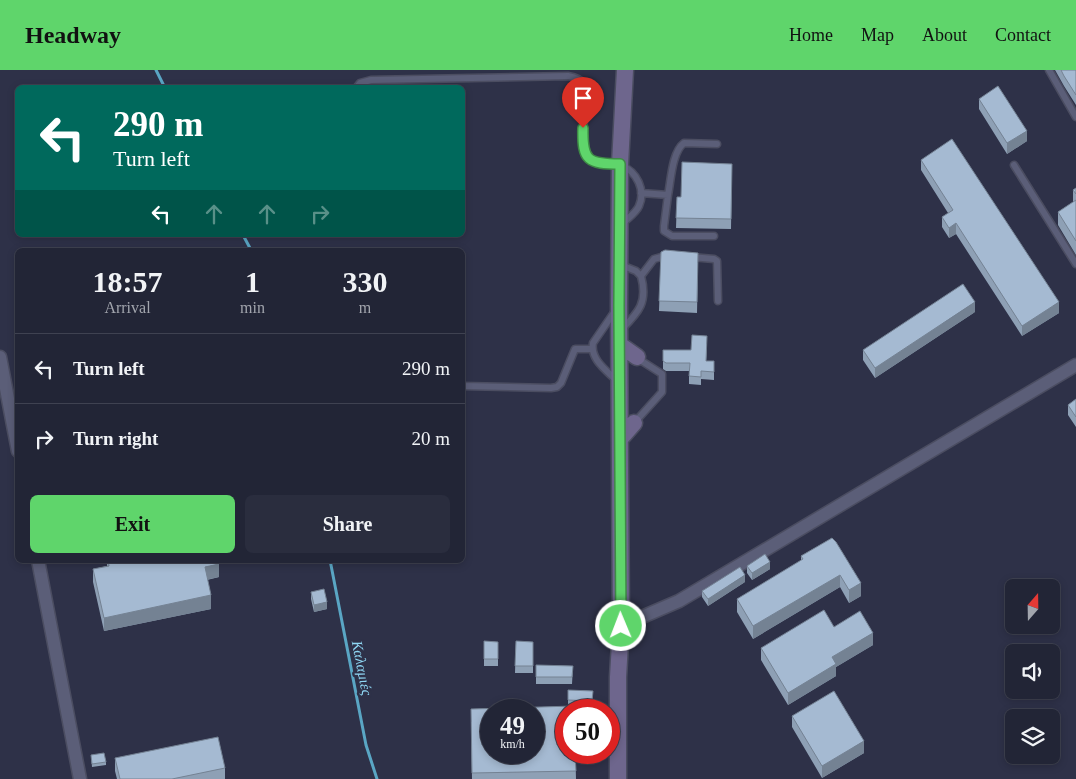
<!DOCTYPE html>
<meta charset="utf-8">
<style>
:root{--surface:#222536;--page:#2a2d3e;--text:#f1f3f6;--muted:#a2a5ad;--line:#3f4251;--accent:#5fd56b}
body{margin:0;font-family:"Times New Roman",serif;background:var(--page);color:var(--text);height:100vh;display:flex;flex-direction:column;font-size:19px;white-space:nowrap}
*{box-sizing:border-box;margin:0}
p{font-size:16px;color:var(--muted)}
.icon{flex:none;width:28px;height:28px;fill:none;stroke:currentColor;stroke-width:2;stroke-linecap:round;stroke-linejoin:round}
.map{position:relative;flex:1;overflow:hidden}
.sheet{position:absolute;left:15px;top:178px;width:450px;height:315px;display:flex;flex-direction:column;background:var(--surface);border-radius:8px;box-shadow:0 2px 8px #0003,0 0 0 1px var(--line)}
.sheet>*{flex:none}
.hud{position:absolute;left:15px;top:15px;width:450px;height:152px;border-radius:8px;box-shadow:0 2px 8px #0003,0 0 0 1px var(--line);background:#00695c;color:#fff;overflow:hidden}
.needle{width:32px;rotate:20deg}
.controls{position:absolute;left:1005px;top:509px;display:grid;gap:10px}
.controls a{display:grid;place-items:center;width:55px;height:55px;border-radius:8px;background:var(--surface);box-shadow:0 2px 8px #0003,0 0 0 1px var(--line);font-size:25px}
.speed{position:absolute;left:480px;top:629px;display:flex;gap:10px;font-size:25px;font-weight:700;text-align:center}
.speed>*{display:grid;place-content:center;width:65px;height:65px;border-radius:50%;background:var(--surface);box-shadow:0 2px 8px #0003,0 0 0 1px var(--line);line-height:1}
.speed small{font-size:12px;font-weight:400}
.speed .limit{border:8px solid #d22;background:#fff;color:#111}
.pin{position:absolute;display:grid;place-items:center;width:42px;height:42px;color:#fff;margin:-51px -21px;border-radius:50% 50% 50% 0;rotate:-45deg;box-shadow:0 0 5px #0007}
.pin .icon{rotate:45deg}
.me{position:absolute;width:55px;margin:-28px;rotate:359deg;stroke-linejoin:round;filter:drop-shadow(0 0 4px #0008)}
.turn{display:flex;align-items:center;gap:18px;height:105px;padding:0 15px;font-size:22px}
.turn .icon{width:65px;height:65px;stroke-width:2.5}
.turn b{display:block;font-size:35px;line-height:42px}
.lanes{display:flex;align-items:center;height:48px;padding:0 15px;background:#0003;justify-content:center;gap:25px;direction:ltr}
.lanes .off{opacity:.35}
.eta{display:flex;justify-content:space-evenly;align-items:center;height:85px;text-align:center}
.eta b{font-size:30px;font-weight:700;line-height:35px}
.action{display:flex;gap:10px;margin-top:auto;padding:10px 15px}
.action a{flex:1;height:58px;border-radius:8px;background:var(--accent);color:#111;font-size:20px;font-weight:700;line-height:58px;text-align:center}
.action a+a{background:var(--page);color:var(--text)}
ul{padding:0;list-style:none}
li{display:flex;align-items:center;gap:15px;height:70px;padding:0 15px;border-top:1px solid var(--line)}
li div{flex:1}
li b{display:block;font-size:19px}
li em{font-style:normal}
header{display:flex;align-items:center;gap:30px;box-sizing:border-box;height:70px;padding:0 25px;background:var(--accent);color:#111}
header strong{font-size:24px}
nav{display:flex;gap:28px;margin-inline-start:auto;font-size:18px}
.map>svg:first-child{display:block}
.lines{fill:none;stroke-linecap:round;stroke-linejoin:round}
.stream{stroke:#5aa6c4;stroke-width:3}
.lane-casing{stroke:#4b4d61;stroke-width:9}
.street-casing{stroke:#4b4d61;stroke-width:15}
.secondary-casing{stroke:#4b4d61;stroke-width:19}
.lane{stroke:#5b5e78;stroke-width:6}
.street{stroke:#5b5e78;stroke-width:12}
.secondary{stroke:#6e668d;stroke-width:16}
.wall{fill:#8ea0b5}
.shaded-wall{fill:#748293}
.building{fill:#a5bad2;stroke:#748293;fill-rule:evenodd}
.route-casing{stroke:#3e8a46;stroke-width:12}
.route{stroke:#5fd56b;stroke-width:9}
.labels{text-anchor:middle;stroke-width:5;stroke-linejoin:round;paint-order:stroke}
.water-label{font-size:15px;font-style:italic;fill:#8fd7f4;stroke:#2e3148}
</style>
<header>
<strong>Headway</strong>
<nav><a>Home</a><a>Map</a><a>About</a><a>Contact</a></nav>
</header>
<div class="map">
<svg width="1076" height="709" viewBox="0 0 1076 709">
<rect width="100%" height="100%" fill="#2e3148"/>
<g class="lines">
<path class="stream" d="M156 0 165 18
M243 165 251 180
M330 490 366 675 377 709"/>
<defs>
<path id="lane" d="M1049 0 1076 47
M356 18 360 13 371 10 568 6C573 7 579 8 582 12 593 28 576 66 586 85 593 98 610 90 621 95 637 102 646 120 639 136 636 143 628 148 623 153
M1014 95 1076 194
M641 123 668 125 664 156V161L672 166H714
M668 125C671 110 672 82 684 73L717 74
M691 187 714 189 717 191 718 231
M621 195 636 201 641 206C648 232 639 242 622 259
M641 206 654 189 668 185
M615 241 593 273C590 289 606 300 616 310
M462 316 551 318 557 317 561 313 575 279H592
M635 352 662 322V304L637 288"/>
<path id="street" d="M0 287 18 381
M38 490 80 709
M621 556 679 531 1076 295"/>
<path id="secondary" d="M620 275 637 287
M620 369 634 353
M618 709V607L621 556 619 236 620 94 625 0"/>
</defs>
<use href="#lane" class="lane-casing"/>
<use href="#street" class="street-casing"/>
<use href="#secondary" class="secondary-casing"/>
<use href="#lane" class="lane"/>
<use href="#street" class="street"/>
<use href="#secondary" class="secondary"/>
</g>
<path class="wall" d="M1055 0H1076V35L1064 16Z
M979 29 1027 71 1007 84 979 39Z
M921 90 1059 243 1022 266 956 164 949 168 942 157V147L948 143 921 100Z
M732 94 731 159 676 158 677 127H681Z
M1076 118V185L1058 155V142L1073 132V120Z
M661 182 698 193 697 243 659 241Z
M975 242 875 308 863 290V280Z
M707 274 706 291 714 299V310L701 309V315L689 314V301H666L663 299V280H691Z
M1076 329V357L1068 345V335Z
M832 468 861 526 849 533 840 517 753 569 737 542V529L801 491V486Z
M107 490H130V491L219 507 207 510 211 539 104 561 93 512V499L107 496Z
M747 496 770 499 752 510 747 503Z
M745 512 708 536 702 527V521Z
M311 522 327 539 314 542 311 529Z
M834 557 873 575 836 597V606L788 635 761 590V578Z
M484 571 498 572V596H484Z
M516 571 533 572V603H515Z
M536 595 573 596 572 614H536Z
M568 620 593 621 592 638 574 637 576 709H472L471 652 568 637Z
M792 646 864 683 822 708 792 657Z
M91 685 106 692V695L92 697Z
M115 688 225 698V709H117L115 701Z"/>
<path class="shaded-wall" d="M1027 61V71L1007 84V73Z
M956 153V164L949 168V158Z
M975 232V242L875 308V298Z
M1059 232V243L1022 266V256Z
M770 492V499L752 510V503Z
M219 494V507L205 510V497Z
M745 505V512L708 536V529Z
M840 505V517L753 569V556Z
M861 513V526L849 533V520Z
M211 525V539L104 561V548Z
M327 532V539L314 542V535Z
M873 563V575L836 597V606L788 635V623L832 587Z
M864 671V683L822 708V696Z"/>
<path class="building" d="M1061 0H1076V25L1064 6Z
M998 16 1027 61 1007 73 979 29Z
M952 69 1059 232 1022 256 956 153 949 158 942 147 953 140 921 90Z
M682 92 732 94 731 149 676 148 677 127H681Z
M1076 118V124L1073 120Z
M1076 130V171L1058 142Z
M665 180 698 183 697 232 659 231 661 182Z
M963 214 975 232 875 298 863 280Z
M692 265 707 266 706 291H714V302L701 301V307L689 306 690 293H666L663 291V280H691Z
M1076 329V347L1068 335Z
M832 468 836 472 861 513 849 520 840 505 753 556 737 529 803 489 801 486Z
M765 484 770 492 752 503 747 496Z
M108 490H130V491L135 490H218L219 494 205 497 211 525 104 548 93 499 109 496Z
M740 497 745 505 708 529 702 521Z
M324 519 327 532 314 535 311 522Z
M824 540 834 557 860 541 873 563 832 587 836 594 788 623 761 578Z
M484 571 498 572V589H484Z
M516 571 533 572V596H515Z
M536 595 573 596 572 607H536Z
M568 620 593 621 592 631 568 630Z
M834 621 864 671 822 696 792 646Z
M574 636V640H566V682H575L576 701 472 703 471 639ZM491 640H534V682H491Z
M218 667 225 698 172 709H120L115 688Z
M104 683 106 692 92 694 91 685Z"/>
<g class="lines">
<defs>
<path id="route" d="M583 58C582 91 588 94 620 94L619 236 621 556"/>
</defs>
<use href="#route" class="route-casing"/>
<use href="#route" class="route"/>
</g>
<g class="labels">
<g class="water-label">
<text transform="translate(362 598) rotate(79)" y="5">Καλαμιές</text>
</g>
</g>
</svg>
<div class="controls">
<a><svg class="needle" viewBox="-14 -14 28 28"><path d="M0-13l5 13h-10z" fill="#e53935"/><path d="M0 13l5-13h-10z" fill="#a2a5ad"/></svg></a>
<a><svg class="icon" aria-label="sound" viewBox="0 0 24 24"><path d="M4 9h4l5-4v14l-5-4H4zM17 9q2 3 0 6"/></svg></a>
<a><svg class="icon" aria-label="layers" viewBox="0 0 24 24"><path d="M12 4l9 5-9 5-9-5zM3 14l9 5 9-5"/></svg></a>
</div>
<div class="speed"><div>49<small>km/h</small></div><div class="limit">50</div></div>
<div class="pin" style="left:583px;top:58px;background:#d93025"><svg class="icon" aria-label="arrive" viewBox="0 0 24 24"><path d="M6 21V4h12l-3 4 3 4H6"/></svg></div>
<svg class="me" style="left:621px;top:556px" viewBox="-20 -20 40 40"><circle r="17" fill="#5fd56b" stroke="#fff" stroke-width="3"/><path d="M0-11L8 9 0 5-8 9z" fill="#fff"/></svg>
<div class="hud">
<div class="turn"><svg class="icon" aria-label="left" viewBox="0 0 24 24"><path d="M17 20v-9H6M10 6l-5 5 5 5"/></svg><div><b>290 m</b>Turn left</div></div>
<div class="lanes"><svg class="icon" aria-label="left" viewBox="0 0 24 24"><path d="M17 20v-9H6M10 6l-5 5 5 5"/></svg><svg class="icon off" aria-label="ahead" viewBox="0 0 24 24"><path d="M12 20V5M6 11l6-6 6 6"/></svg><svg class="icon off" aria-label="ahead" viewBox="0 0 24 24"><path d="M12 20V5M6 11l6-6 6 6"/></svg><svg class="icon off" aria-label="right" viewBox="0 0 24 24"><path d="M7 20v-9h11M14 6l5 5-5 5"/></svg></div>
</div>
<section class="sheet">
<div class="eta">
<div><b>18:57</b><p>Arrival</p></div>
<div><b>1</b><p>min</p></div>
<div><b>330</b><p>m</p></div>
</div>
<ul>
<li><svg class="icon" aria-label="left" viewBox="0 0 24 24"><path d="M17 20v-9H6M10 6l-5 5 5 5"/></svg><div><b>Turn left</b></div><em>290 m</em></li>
<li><svg class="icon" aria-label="right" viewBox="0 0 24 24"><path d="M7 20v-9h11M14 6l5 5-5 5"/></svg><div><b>Turn right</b></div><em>20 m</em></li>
</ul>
<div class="action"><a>Exit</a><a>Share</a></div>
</section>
</div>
